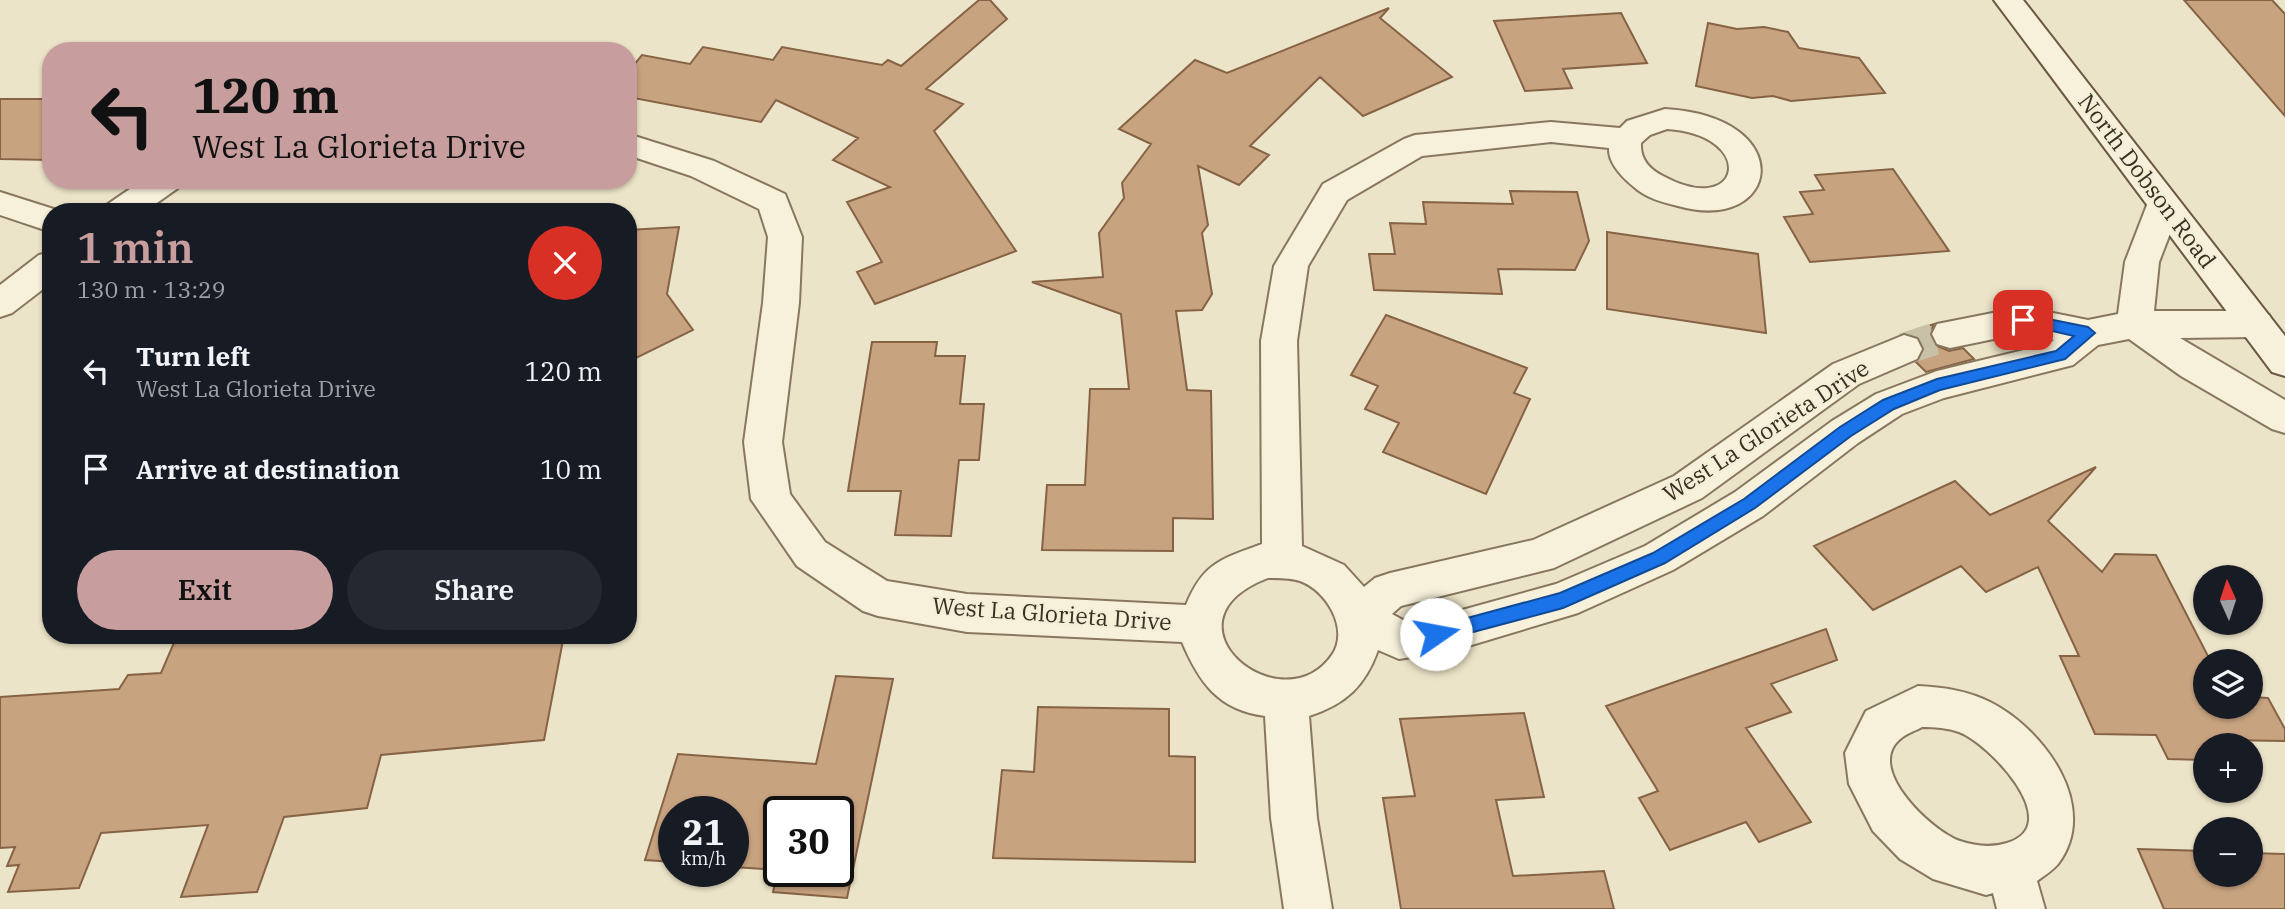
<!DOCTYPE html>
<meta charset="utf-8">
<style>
:root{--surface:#171b24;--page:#242831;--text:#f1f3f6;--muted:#9ea1a6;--accent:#c79e9d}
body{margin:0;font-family:"IBM Plex Serif",serif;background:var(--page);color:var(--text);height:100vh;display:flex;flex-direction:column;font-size:26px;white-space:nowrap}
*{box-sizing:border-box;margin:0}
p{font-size:23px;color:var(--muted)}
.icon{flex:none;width:38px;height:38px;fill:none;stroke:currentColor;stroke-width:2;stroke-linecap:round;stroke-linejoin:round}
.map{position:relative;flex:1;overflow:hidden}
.sheet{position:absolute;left:42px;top:203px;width:595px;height:441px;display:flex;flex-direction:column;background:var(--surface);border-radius:28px;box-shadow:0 2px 5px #0004}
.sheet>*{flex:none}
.top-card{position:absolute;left:42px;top:42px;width:595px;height:147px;border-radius:28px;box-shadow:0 2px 5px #0004;background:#c79e9d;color:#111;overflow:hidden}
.needle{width:46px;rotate:357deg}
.tools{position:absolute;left:2193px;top:565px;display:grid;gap:14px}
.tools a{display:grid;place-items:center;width:70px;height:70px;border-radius:50%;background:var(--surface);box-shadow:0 2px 5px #0004;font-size:35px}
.speed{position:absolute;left:658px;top:796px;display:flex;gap:14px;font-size:35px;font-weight:700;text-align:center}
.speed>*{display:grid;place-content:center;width:91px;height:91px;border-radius:50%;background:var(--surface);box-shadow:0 2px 5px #0004;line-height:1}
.speed small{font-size:18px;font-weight:400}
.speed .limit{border:4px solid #111;border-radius:10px;background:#fff;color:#111}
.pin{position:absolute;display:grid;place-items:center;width:60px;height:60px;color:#fff;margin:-30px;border-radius:14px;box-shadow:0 4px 10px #0006}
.me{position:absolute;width:77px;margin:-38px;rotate:78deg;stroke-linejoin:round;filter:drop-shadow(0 0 5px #0008)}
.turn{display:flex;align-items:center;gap:24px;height:147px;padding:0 35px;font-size:32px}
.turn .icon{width:91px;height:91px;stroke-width:2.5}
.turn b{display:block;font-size:49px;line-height:60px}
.round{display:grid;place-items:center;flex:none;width:74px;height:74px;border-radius:37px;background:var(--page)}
.overview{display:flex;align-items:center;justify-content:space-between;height:119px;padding:0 35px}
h1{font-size:42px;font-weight:600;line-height:52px;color:var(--accent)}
.primary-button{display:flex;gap:14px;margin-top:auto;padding:14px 35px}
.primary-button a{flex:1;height:80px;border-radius:42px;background:var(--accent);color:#111;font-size:28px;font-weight:600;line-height:80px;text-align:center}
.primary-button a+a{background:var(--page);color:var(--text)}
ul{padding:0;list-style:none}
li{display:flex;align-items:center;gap:21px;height:98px;padding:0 35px}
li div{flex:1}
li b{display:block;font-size:26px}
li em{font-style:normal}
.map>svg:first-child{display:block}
.building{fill:#c8a380;stroke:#866345;stroke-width:2;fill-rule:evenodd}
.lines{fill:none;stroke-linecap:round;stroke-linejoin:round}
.street-tunnel{stroke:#c8c0a7;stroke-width:32;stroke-dasharray:32 17;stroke-linecap:butt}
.street-casing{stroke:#88775e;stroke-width:4}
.secondary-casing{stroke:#6a5841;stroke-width:4}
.street{fill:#f7f1db;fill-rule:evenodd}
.secondary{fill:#f7f1db;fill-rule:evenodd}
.route{fill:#1a73e8;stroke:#114b97;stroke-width:2}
.labels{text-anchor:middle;stroke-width:5;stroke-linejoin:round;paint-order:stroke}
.street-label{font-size:23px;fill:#392e21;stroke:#f4eed7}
</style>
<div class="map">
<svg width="2285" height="909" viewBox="0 0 2285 909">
<rect width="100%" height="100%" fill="#ece4c8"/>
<path class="building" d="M979 0H990L1007 19 926 89 963 104 934 131 1016 251 875 304 857 272 882 262 847 202 890 187 833 160 858 138 776 100 761 122 628 97V72L642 55 690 64 703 47 773 60 782 47 882 65 888 60 901 66Z
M2184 0H2272L2285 14V116Z
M1389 8 1380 18 1452 77 1363 116 1320 77 1250 146 1269 155 1239 185 1198 166 1208 225 1202 233 1212 294 1202 310 1176 311 1187 390 1211 391 1213 519 1173 518V551L1042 550 1047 485H1085L1090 389H1129L1121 314 1032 282 1103 277 1099 233 1124 198 1122 183 1151 144 1119 129 1195 60 1227 73Z
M1621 13 1647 63 1563 69 1572 88 1525 91 1494 21Z
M1708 23 1737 29 1764 27 1788 32 1799 48 1859 58 1885 93 1791 101 1773 96 1752 98 1696 86Z
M0 99H51V160L0 159Z
M1893 169 1949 251 1810 262 1784 217 1813 214 1800 192 1824 190 1815 175Z
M1510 191 1577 192 1589 241 1575 270 1498 269 1502 294 1374 290 1369 254H1395L1390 223 1426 224 1423 202 1513 204Z
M679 227 667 294 693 330 628 362V230Z
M1607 232 1758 254 1766 333 1607 309Z
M1386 315 1527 368 1514 393 1530 399 1486 494 1383 452 1399 423 1365 409 1378 386 1351 375Z
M1934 324 1930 335 1935 345 1949 351 1963 348 1974 359 1926 372 1916 362 1924 350 1919 338 1906 333Z
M872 342H937L935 356H965L960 404H984L979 460H959L951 536 895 535 901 491H848Z
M2096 467 2048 521 2102 572 2115 554 2156 555 2211 662H2205V707H2250V697L2268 698 2285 729V741L2223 740 2226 746H2205V760L2168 759 2156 735 2095 734 2060 656H2079L2038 567 1986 592 1961 566 1873 610 1814 546 1955 481 1990 515Z
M1826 629 1837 660 1771 684 1791 712 1746 728 1811 822 1759 842 1746 822 1670 850 1639 798 1658 791 1606 706Z
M219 635H564L544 740 381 755 367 808 284 817 257 892 181 897 208 825 101 833 79 888 8 892 19 865 7 866 15 847 0 848V697L119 689 128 675 161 673 176 638Z
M836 676 893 679 847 898 773 892 778 870 733 867V812H674V862L645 860 678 754 816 764ZM779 812H838V872H779Z
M1038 707 1169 709V756L1195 757V862L993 858 1002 770 1034 772Z
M1524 713 1544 797 1496 800 1513 876 1604 871 1614 909H1401L1383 798 1415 796 1400 719Z
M2138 849 2205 851V875H2250V853L2285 854V909H2164Z"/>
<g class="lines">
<path class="street-tunnel" d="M1904 349 1950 334"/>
<defs>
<path id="street" d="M1665 109C1801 117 1780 235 1678 206 1662 202 1646 198 1634 187 1623 178 1608 163 1609 148L1551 142 1422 156 1347 200 1308 266 1297 341 1302 546 1344 565 1364 587 1375 578 1390 573 1533 540 1674 476 1833 364 1904 335 1917 339 1922 349 1917 359 1859 384 1702 498 1554 568 1401 606 1392 614 1403 620 1455 612 1556 584 1645 546 1735 492 1832 421 1876 394 1937 371 2049 344 2054 340 2023 333 1950 348 1937 344 1932 334 1937 324 2023 307 2088 320 2118 314 2125 262 2147 205 2152 197 2164 194 2176 197 2181 205 2159 262 2154 311H2256L2269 315 2274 324 2269 333 2256 337 2180 338 2285 400V433L2272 429 2181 376 2129 339 2098 345 2073 365 1944 398 1902 414 1858 443 1763 516 1673 570 1578 613 1455 650 1399 659 1378 650C1365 686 1346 704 1309 716L1317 818 1332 909H1284L1271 818 1265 716C1218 710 1199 682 1182 642L967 632 878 616 863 611 797 566 751 499 744 442 763 303 768 237 759 209 691 176 628 155V134L714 161 785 194 802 237 799 303 782 442 790 494 825 542 887 581 967 594 1186 605C1203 563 1221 559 1262 544L1261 341 1274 266 1323 184 1404 139 1415 135 1551 122 1620 128 1627 121ZM1667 129C1758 135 1742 219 1663 176 1649 169 1640 159 1641 143L1650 135ZM1268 578C1278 578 1290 578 1300 581 1326 590 1350 629 1332 655 1282 727 1153 622 1268 578Z
M143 180H183L178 188 144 212H104L108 204Z
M0 192 63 212H51V232L0 215Z
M51 252V283L12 313 0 317V285L39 255Z
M1918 686C1943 687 1968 691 1990 702 2044 729 2101 807 2058 864 2053 870 2044 876 2037 881L2045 909H1997L1993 893 1986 895 1933 879 1900 859 1873 831 1849 784 1845 753 1866 711ZM1922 727C1934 727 1948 728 1959 732 1989 743 2067 825 2007 843 1991 848 1975 846 1960 841 1932 831 1866 770 1899 740 1905 734 1915 731 1922 727Z"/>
<path id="secondary" d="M1994 0H2023L2285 336V376L2272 372Z"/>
</defs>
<use href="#street" class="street-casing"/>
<use href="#secondary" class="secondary-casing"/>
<use href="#street" class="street"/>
<use href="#secondary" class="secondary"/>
</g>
<path class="route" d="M2023 314 2088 327 2095 333 2065 359 1940 390 1894 409 1851 436 1755 508 1665 563 1563 608 1436 642 1430 640 1427 634 1430 628 1560 593 1653 553 1744 499 1840 427 1883 400 1937 379 2056 351 2074 336 2018 323 2016 320 2018 316Z"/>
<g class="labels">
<g class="street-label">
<text transform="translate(2147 181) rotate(53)" y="8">North Dobson Road</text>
<text transform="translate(1766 431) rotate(-33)" y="8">West La Glorieta Drive</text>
<text transform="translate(1052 614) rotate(4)" y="8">West La Glorieta Drive</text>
</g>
</g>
</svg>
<div class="tools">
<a><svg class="needle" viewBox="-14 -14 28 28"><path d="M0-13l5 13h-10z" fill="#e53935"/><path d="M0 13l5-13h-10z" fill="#9ea1a6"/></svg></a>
<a><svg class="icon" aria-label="layers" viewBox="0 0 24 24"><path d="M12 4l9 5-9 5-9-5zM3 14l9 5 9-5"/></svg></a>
<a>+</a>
<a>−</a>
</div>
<div class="speed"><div>21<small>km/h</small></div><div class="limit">30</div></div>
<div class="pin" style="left:2023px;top:320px;background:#d93025"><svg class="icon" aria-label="arrive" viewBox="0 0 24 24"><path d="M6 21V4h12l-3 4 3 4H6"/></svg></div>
<svg class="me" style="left:1436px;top:634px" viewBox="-20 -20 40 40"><circle r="19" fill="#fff"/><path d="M0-13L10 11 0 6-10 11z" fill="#1a73e8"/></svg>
<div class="top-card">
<div class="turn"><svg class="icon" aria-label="left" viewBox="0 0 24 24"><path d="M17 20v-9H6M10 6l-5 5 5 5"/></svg><div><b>120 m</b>West La Glorieta Drive</div></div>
</div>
<section class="sheet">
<div class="overview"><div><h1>1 min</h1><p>130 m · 13:29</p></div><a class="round" style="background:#d93025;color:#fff"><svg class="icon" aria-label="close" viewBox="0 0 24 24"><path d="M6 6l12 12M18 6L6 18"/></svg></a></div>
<ul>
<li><svg class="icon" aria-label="left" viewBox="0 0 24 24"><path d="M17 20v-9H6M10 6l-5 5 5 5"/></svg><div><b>Turn left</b><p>West La Glorieta Drive</p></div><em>120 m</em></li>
<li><svg class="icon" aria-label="arrive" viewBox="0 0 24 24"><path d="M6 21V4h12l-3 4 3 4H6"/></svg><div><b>Arrive at destination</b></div><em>10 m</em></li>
</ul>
<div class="primary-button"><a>Exit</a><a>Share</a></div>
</section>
</div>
